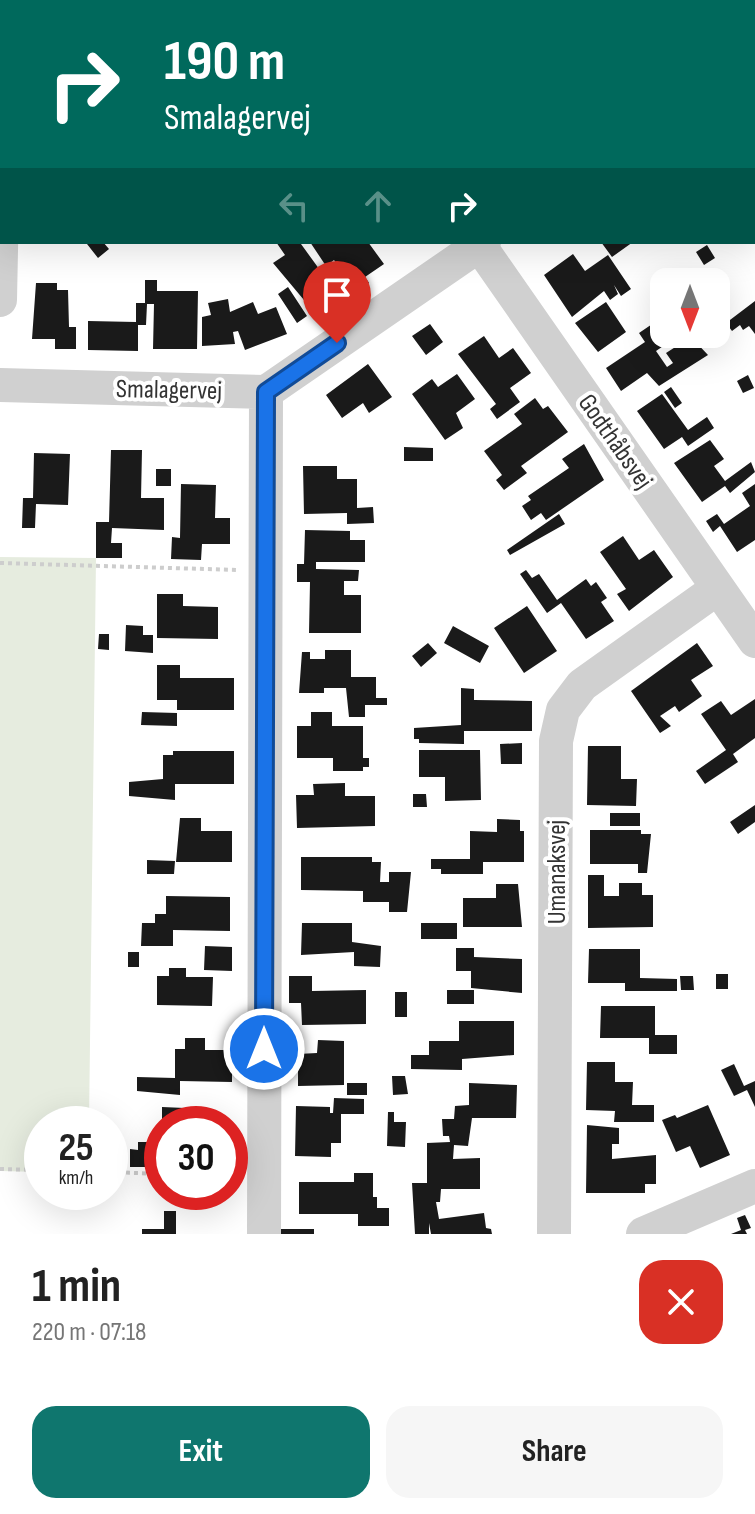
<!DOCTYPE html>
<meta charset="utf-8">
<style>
:root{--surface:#fff;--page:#f6f6f6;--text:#222;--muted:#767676;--accent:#0f766e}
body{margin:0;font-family:"Sofia Sans Condensed",sans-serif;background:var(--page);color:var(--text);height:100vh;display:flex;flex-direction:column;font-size:30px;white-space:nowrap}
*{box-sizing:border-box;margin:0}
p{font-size:26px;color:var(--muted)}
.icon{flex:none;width:44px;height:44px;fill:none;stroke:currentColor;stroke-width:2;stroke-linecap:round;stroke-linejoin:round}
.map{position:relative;height:1234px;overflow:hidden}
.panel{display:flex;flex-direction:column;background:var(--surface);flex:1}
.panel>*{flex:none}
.hud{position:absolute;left:0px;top:0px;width:756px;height:244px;box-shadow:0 8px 32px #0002;background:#00695c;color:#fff;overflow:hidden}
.needle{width:52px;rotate:180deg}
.controls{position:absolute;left:650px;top:268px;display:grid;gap:16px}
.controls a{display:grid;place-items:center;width:80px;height:80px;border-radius:16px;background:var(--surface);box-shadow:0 8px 32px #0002;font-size:40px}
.speed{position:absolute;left:24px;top:1106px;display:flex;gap:16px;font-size:40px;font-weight:700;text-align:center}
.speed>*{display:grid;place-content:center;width:104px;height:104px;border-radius:50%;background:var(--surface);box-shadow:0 8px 32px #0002;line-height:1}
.speed small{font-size:20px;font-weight:400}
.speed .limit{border:12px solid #d22;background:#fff;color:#111}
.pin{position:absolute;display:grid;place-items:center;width:68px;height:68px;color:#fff;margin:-82px -34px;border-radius:50% 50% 50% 0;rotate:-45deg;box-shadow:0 0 8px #0007}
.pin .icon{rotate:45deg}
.me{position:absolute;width:88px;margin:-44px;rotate:0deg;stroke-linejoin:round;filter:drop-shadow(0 0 6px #0008)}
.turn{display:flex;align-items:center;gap:28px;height:168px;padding:0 32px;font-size:36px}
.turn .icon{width:104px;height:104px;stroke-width:2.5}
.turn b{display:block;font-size:56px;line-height:68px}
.lanes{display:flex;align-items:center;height:76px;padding:0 32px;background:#0003;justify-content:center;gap:40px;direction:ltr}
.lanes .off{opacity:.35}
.round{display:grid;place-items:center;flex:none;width:84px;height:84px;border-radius:24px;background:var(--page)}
.head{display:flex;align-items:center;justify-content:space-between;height:136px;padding:0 32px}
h1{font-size:48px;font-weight:700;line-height:60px}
.button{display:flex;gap:16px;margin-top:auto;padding:16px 32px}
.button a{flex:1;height:92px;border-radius:24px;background:var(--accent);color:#fff;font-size:32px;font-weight:700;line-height:92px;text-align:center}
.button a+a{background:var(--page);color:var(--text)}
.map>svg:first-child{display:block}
.green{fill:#e6ecdf}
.building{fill:#1a1a1a}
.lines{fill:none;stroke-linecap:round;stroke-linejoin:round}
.path{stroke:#cdcdcd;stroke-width:4;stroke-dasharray:4 4;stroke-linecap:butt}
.minor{stroke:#d0d0d0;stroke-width:34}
.route-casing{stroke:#114b97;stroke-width:20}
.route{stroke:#1a73e8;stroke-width:14}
.labels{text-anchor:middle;stroke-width:8;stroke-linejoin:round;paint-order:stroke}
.street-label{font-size:26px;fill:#333;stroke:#fff}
</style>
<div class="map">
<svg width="755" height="1234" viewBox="0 0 755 1234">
<rect width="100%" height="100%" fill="#fff"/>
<path class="green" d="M333 0H755V26L754 2Z
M0 557 96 558 89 1124H42V1172L0 1171Z"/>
<path class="building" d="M89 242H103L109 249 98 258 87 244Z
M276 242 301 244 338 295 314 312 273 263 285 255Z
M310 242H368L384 264 365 277 369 283 357 292 334 260 326 266Z
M601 242H633L612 257Z
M707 245 715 258 704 265 696 252Z
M573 254 585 271 608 255 631 289 621 296 614 285 618 294 610 300 604 291 572 317 544 275Z
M145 280H157V291H198L197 349H153L154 304H147L146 325H138V351L88 350V321L136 322V303H145Z
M36 283H57V290H68L69 327H76V349H55V339H32Z
M288 287 307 316 297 323 278 294Z
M228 299 230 312 253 302 258 314 276 307 287 334 245 350 238 331 233 332 235 344 202 346V317L211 315 208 303Z
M755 301V334L749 326 743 330 740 325 732 331 726 323Z
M606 302 626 332 598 352 575 323Z
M664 316V334L678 336 656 351 667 367 673 363 666 353 691 337 708 355 659 386 647 373 621 391 606 368 645 342 639 333Z
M430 324 443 342 426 355 412 336Z
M484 336 499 358 513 348 531 373 510 388 520 402 497 419 490 409 496 404 458 354Z
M368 364 392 397 369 413 363 403 342 418 326 395Z
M457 374 475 399 456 413 463 428 445 440 412 394 432 379 438 387Z
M748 375 754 388 743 393 737 381Z
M671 387 682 403 675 408 664 392Z
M662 394 688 430 707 417 714 428 688 446 682 437 664 449 637 411Z
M535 398 543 409 548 406 568 432 521 466 527 473 504 490 496 480 502 475 484 451 522 424 514 414Z
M710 440 724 459 714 466 725 481 751 462 755 472 730 493 725 486 702 502 674 463Z
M584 444 604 480 546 520 541 513 531 520 522 506 531 500 528 496 569 468 562 459Z
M404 447 433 448V461H404Z
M111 450H142L141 498H164V530L112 528 111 543H122V558H96V522H109Z
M34 453 70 454 68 505 36 504 35 528H22L23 498H33Z
M303 466H337V479H357V508L373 507 374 523 347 524V513L304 514Z
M156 469H171V486H156Z
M181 484 216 485 215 518H230V544H202L201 560 171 559 172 537 180 538Z
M755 484V540L737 552 720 526 713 532 706 521 717 514 724 524 750 506 742 493Z
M559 514 565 524 510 555 507 550Z
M305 530 350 531V540H365V562H316V569L359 570 358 581H344V595H361V633H309L310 582H297V564H304Z
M623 536 639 560 654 550 673 577 629 611 617 594 626 589 600 552Z
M526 570 532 578 539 574 557 600 586 579 591 586 596 582 607 598 601 602 614 621 586 639 561 603 547 613 520 574Z
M157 594H183V606L218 607V639L157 638Z
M527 606 557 651 524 673 494 628Z
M126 625 143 626V635H153V653L125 651Z
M453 626 489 646 480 663 444 643Z
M99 634H109V650L98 649Z
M428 643 437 653 421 667 412 656Z
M697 643 713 666 691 680 702 696 679 712 675 706 660 716 671 726 660 733 631 691Z
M325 650H351V677H376V698H387V705H365V717H349L346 688H324V693H299L302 652H310V659H325Z
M157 665H180V678H234V710H177V700H157Z
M461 688 474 689V700L532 701V731H464V744L419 743V739H414V728L461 725Z
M755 699V738L733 754 738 762 705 784 696 771 726 750 701 714 721 701 731 715Z
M142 712 177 713V726L141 725Z
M311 712H332V726H363V758H369V767H363V771H333V758H297V726H311Z
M522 743V764H501L500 744Z
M588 746H621V779H637L636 806 587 805Z
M419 750H480L481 800 445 801V777H419Z
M173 751H234V784H175V800L129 796V782L163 779V755H173Z
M345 783V796H375V826L297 828 296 795H314L313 784Z
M413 794H426L427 807H413Z
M755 805V822L738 834 730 822Z
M610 813H640V826H610Z
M180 818H201V831H232V862H176Z
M497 819 520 820V831H524V862H483V874H441V869H431V859H470V831L497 832Z
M590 830H641V834H651L647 873H638V864H590Z
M301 857H372V862H381L380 882H389V872H411L407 912H389V902H363V891L301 890Z
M147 860 175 861 174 874H147Z
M588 875H604V896H619V883H642V895H653V927L588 928Z
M496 884H518L522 927H463V898H496Z
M166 896 230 897V931L173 930V946H141L142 923H155V914H166Z
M302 923H352V942L381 946 380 967 354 966V952L301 955Z
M421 923H457V939H421Z
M205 946 232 947V971L204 970Z
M456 948H474V957L522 959V993L471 988V971H456Z
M589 949H640V978L677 979V991H625V983H588Z
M128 952H139V967H128Z
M169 968H186V977H213L212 1006 157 1005V976H169Z
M716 974H728V989H716Z
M289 976H312V991L366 990V1024L302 1025 301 1003H289Z
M680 976H693L694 990H681Z
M447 990H474V1004H447Z
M395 992H407V1017H395Z
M601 1006H655V1035H677V1054H649V1038H600Z
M459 1021H514V1055L462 1059V1070L411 1069V1055H429V1041H459Z
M185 1038H205V1050H232V1082L180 1081V1095L137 1091V1077L175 1078V1049H185Z
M318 1040 344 1041V1085L298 1086V1054L317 1053Z
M587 1062H615V1082H633L632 1105H654V1122H614L615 1111 586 1110Z
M734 1064 744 1086 755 1081V1107L747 1090 734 1096 721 1070Z
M392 1076H405L408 1094 393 1095Z
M347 1083H367V1095H347Z
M469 1083 517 1085 516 1118H472L468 1146 454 1145 453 1159 480 1158V1189H441L440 1202H436L439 1219 484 1213 486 1228 491 1229 492 1234H431L429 1223V1234H415L412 1183H427V1143L450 1142 449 1136H443L442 1119H454L455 1106 469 1105Z
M334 1098 364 1099V1114H341V1143H331V1157L295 1156 296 1106 330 1107V1113H333Z
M708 1105 730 1155 700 1168 690 1146 676 1152 662 1120 675 1115 677 1118Z
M162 1107 185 1108V1124H162Z
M388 1112H394V1122H406L405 1147 387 1146Z
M587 1125 619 1128V1144H612V1159L656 1155V1184H645V1193H586Z
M138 1142H162V1167H130V1149L138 1150Z
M354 1173H373V1197H377V1208H389V1226H358V1214H299V1182H354Z
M164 1211H176V1234H142V1229H164Z
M745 1215 751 1228 745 1230 747 1234H731L741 1230 737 1218Z
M281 1229H314V1234H281Z"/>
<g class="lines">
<path class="path" d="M0 563 239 570
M0 1169 42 1170
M110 1172 162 1174"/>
<path class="minor" d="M308 0 310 2
M6 2V0
M754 57 755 56
M754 99 755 100
M477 242 755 641
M0 300 2 199
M0 385 266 392 484 242
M264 1234 266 392
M554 1234 556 741 563 710 582 685 718 588
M643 1234 755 1186"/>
</g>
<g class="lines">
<defs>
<path id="route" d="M264 1049 266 392 337 343"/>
</defs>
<use href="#route" class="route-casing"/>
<use href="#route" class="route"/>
</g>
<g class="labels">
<g class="street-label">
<text transform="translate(169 389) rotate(1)" y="9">Smalagervej</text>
<text transform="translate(616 441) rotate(55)" y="9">Godthåbsvej</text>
<text transform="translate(556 872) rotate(-90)" y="9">Umanaksvej</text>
</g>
</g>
</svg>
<div class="controls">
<a><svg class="needle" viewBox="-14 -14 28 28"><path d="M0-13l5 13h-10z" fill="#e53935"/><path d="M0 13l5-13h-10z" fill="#767676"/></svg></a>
</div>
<div class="speed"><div>25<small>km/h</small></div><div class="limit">30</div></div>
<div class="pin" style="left:337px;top:343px;background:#d93025"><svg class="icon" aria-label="arrive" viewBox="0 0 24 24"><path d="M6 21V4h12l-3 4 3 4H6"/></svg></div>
<svg class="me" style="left:264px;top:1049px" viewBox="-20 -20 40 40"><circle r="17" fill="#1a73e8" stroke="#fff" stroke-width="3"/><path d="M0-11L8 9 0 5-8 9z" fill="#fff"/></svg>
<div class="hud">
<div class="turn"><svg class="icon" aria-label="right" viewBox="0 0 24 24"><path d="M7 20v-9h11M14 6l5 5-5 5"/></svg><div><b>190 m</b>Smalagervej</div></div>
<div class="lanes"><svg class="icon off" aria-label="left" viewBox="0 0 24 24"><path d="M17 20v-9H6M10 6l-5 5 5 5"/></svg><svg class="icon off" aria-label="ahead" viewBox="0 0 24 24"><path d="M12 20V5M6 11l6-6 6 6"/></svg><svg class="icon" aria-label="right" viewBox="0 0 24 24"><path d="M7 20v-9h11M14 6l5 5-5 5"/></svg></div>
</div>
</div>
<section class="panel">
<div class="head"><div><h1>1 min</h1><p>220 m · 07:18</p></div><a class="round" style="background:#d93025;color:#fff"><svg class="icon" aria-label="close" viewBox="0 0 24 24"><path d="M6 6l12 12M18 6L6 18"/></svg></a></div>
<div class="button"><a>Exit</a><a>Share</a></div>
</section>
